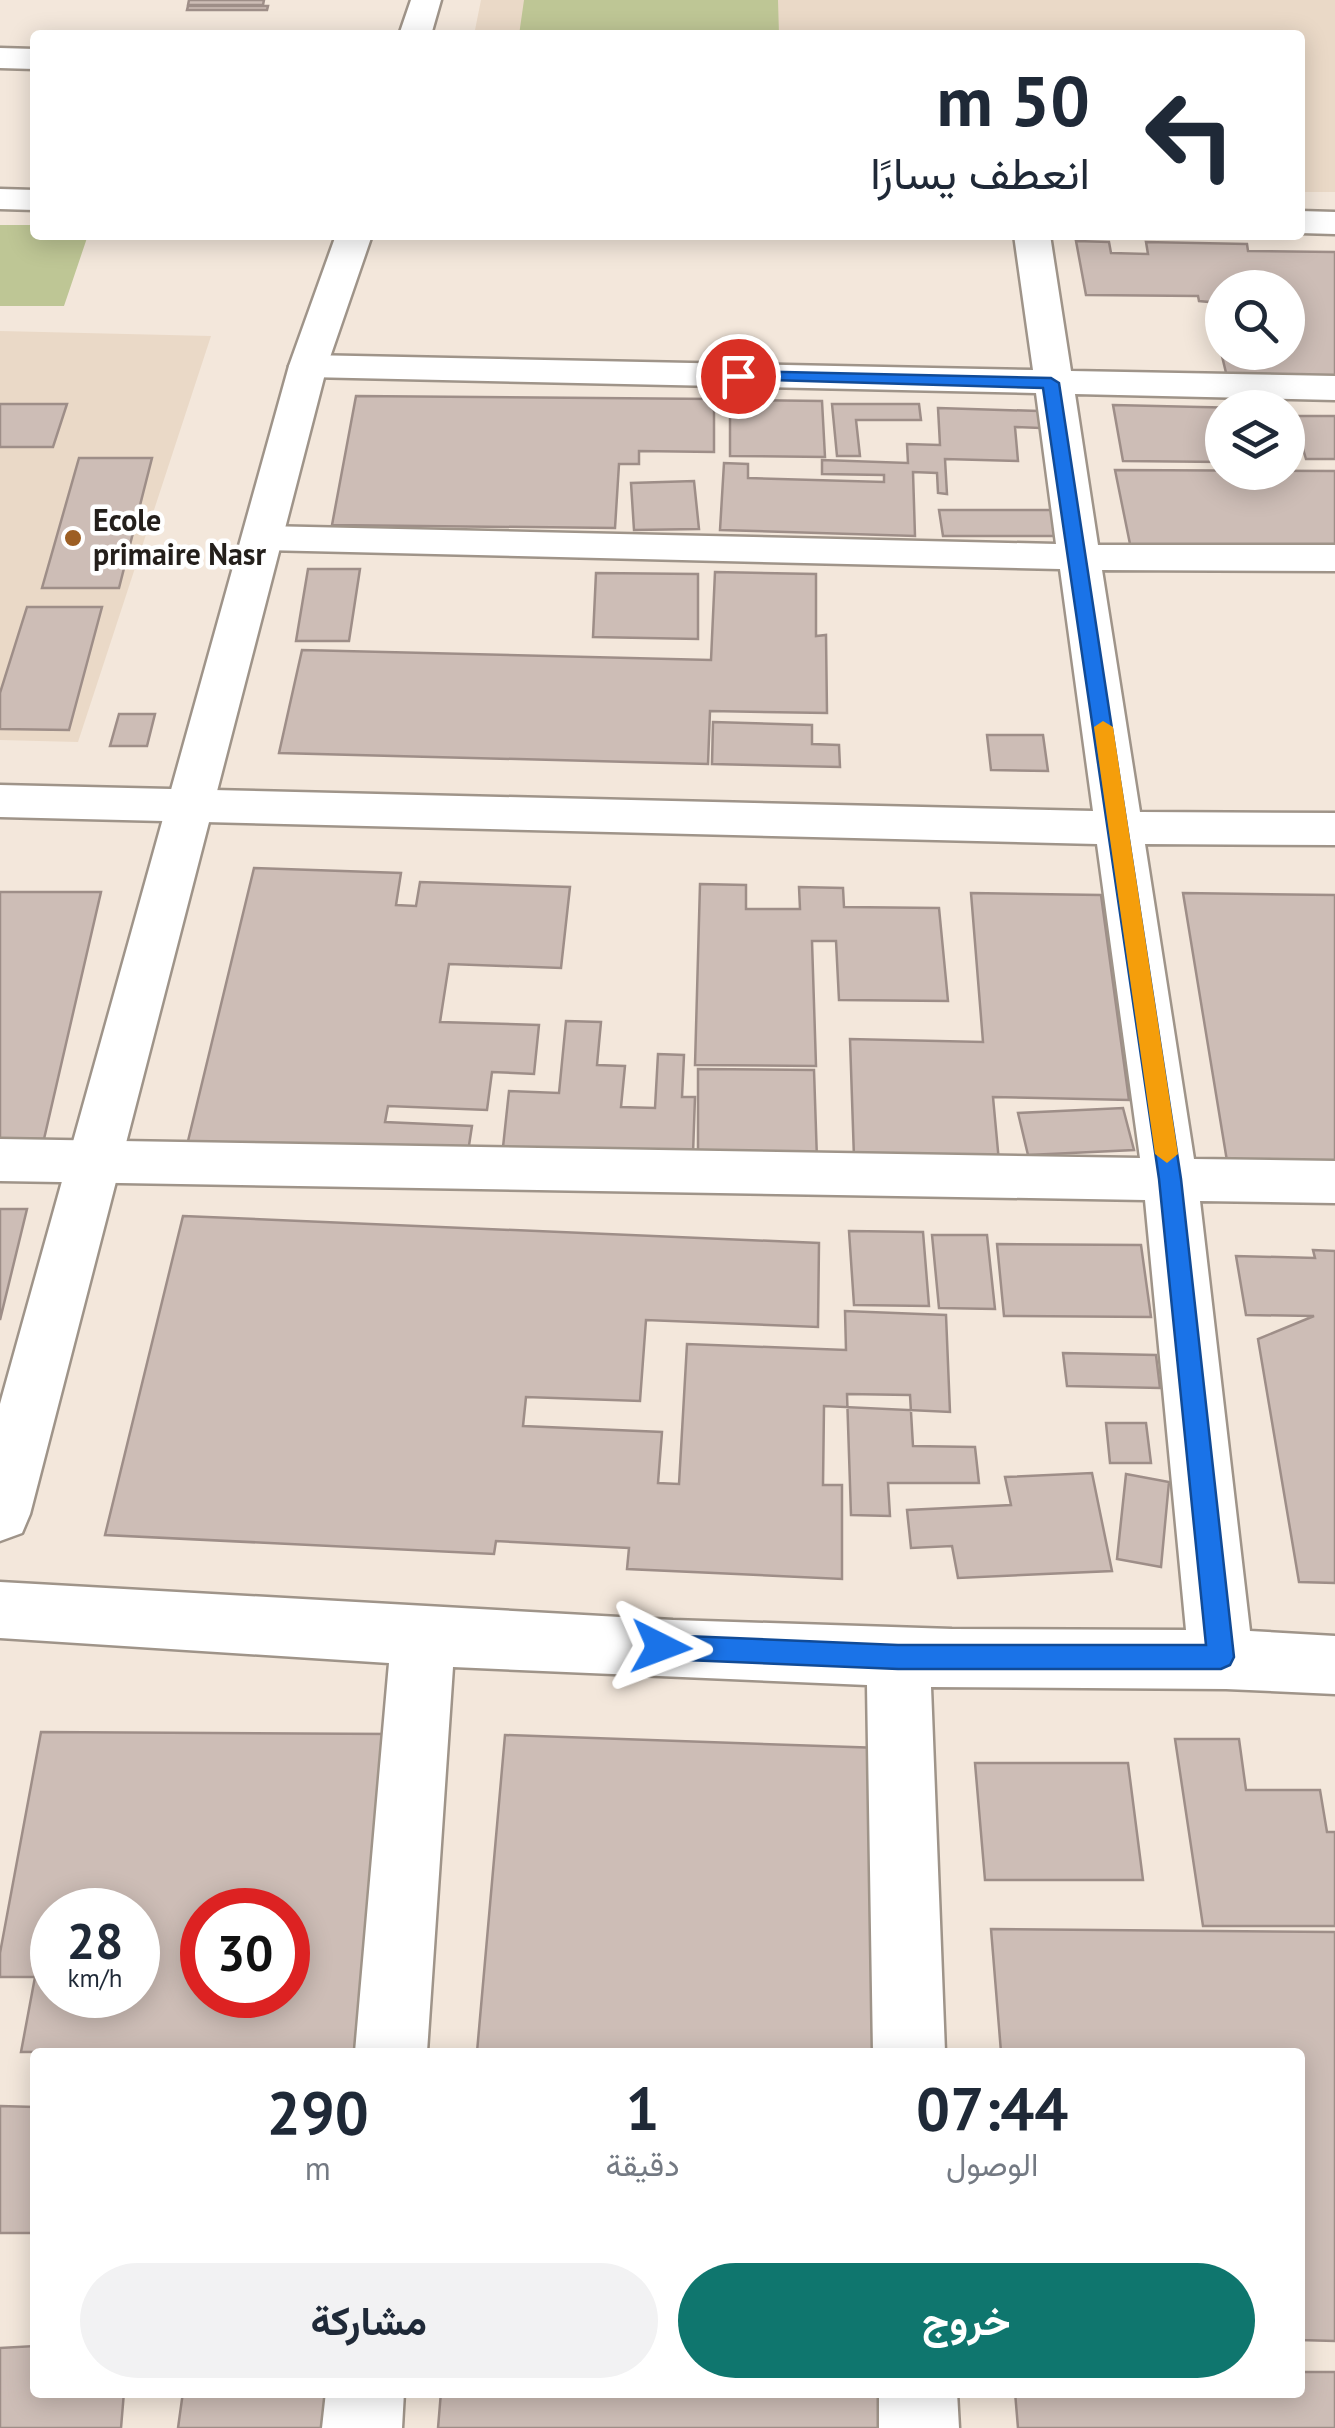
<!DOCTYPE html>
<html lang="ar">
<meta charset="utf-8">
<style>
:root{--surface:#fff;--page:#f2f2f3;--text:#1f2937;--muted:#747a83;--accent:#0f766e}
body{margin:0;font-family:"PT Sans",Vazirmatn,sans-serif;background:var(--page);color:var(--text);direction:rtl;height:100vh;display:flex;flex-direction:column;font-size:38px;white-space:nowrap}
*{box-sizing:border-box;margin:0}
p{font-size:32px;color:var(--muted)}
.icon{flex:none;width:55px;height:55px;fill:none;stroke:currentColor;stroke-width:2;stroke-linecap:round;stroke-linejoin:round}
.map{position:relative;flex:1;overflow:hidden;direction:ltr}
.details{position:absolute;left:30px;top:2048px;width:1275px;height:350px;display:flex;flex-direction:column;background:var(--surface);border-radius:10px;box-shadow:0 5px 25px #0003;direction:rtl}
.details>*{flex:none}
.guide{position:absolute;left:30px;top:30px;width:1275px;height:210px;border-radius:10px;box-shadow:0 5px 25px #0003;direction:rtl;background:#fff;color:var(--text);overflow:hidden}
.tools{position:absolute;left:1205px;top:270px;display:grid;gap:20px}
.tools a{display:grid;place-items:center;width:100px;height:100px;border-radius:50%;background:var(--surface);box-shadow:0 5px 25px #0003;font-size:50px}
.speed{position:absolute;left:30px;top:1888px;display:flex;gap:20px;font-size:50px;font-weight:700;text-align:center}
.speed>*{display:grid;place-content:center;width:130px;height:130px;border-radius:50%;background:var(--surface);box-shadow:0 5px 25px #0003;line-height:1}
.speed small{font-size:25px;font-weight:400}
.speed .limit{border:15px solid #d22;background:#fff;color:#111}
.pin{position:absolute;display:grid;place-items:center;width:85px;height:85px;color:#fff;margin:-42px;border:5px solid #fff;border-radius:50%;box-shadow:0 2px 10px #0007}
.me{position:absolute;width:110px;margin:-55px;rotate:93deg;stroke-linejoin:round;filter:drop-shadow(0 0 8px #0008)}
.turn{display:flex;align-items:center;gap:35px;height:210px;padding:0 50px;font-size:45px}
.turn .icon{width:130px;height:130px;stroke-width:2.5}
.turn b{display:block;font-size:70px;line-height:85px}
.eta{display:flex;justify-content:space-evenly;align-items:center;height:170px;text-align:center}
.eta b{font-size:60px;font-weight:700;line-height:70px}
.cta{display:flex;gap:20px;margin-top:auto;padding:20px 50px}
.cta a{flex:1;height:115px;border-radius:60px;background:var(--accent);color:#fff;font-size:40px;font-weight:700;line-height:115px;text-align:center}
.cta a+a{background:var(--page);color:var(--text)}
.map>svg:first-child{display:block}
.built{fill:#ead9c7}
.green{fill:#bec695}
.building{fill:#cdbdb6;stroke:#9e8e88;stroke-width:2.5;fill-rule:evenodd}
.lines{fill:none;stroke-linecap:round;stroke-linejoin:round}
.minor-casing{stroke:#9f9489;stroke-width:5}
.tertiary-casing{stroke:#9f9489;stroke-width:5}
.minor{fill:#fff;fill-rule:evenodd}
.tertiary{fill:#fff;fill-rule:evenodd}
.route{fill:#1a73e8;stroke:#114b97;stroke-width:2.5}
.slow{fill:#f59e0b}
.poi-dot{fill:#9d5f24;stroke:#fff;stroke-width:4}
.labels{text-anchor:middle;stroke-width:9;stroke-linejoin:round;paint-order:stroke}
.far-poi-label{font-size:30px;font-weight:bold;fill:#241f1b;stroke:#fff;text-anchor:start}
</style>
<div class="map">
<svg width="1335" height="2428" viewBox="0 0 1335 2428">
<rect width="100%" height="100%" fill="#f3e7db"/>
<path class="built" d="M481 0H1335V192H1300V35H474Z
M0 331 211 336 78 742 0 740Z"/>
<path class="green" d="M524 0H778L779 35H519Z
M0 225H35V235H88L64 306H0Z"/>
<path class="building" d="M189 0H264L263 5H188Z
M188 6H268L267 10H187Z
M1076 241 1109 242 1111 253 1148 254 1146 242 1247 244 1248 251 1335 252V382L1228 381 1209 302 1199 301 1198 296 1086 295ZM1222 288H1288V352H1222Z
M356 396 714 399V452L639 451V464H619L615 528 332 525Z
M730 400 822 401 825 457 730 456Z
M0 404H67L53 447H0Z
M832 404H919L921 420H856L860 456H837Z
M1113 405 1244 408H1222V462L1123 461Z
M938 408 1039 411 1040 428 1015 427 1018 461 945 459 947 494 938 493 937 473 913 472 915 536 720 530 724 463 748 464V478L884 482V475L822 474V460L908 463 907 444 940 445Z
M1288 416H1335V459H1306L1300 439 1288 438Z
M79 458H152L119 588H42Z
M1115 470 1335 471V546L1130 544Z
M694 481 699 529 634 530 631 483Z
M939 510H1055L1059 536H943Z
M308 569H360L349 641H296Z
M715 572 816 574V636L826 635 827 713 710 711 708 764 279 753 302 650 711 660Z
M596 573 698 574V639L593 637Z
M27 607H102L69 730 0 729V693Z
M119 714H155L147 746H110Z
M713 722 812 725V744L839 745 840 767 712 764Z
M987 735H1043L1048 771 991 770Z
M254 868 401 873 396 905 416 906 420 882 570 887 561 968 449 964 440 1022 539 1025 534 1074 492 1072 487 1110 388 1106 385 1122 472 1126 468 1152 188 1141Z
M700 884 746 885V909H800L799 887 843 888 844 907 939 908 948 1001 839 1000 836 941H812L816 1066 695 1065Z
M0 892H101L44 1139H0Z
M971 893 1101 895 1129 1100 993 1097 999 1162 854 1158 850 1039 983 1042Z
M1183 893 1335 895V1165L1227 1161Z
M566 1021 601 1022 597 1065 625 1066 621 1107 655 1108 658 1054 684 1055 682 1097H695L693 1154 503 1147 509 1091 559 1093Z
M698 1069 814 1070 817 1160 698 1158Z
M1123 1108 1134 1150 1028 1155 1018 1113Z
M0 1209H27L0 1320Z
M183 1216 819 1243 818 1327 646 1320 640 1401 526 1397 523 1426 662 1432 658 1483 679 1484 687 1344 846 1350 845 1311 946 1315 950 1412 824 1406 823 1485H842V1579L627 1569 629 1548 496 1541 494 1554 105 1535Z
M849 1231 923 1232 929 1306 854 1305Z
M932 1235H987L995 1309 939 1308Z
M997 1244 1141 1245 1151 1317 1004 1316Z
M1313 1250 1335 1251V1583L1299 1582 1258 1339 1314 1316 1246 1315 1236 1256 1315 1258Z
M1063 1353 1156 1355 1160 1388 1067 1386Z
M847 1394 910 1395 913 1446 975 1447 979 1483H888L890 1516 851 1515Z
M1106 1423H1146L1151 1463H1110Z
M1092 1473 1112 1571 958 1578 952 1546 911 1548 907 1510 1011 1505 1005 1477Z
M1126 1474 1169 1482 1161 1567 1117 1559Z
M41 1732 393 1734 397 2050 21 2052 35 1977H0V1953ZM52 1910H138V1995H52ZM202 1910H288V1995H202Z
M505 1735 881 1748 885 2052H477Z
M1175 1739H1239L1246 1790H1320L1327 1832H1335V1926H1203Z
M975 1763H1128L1143 1880H985Z
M991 1929 1335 1932V2341L1300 2340V2052H1001Z
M0 2106 35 2107V2233H0Z
M35 2346V2392H124L121 2428H0V2348Z
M1300 2372H1335V2428H1018L1015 2392H1300Z
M183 2392H344L340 2428H178Z
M441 2392H894L895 2428H438Z"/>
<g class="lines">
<defs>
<path id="minor" d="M0 48 35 49V69L0 68Z
M0 189 35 190V210L0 209Z
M1300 211 1335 212V234L1300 233Z
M1014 235H1050L1071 371 1335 376V400L1075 394 1098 545H1335V571L1102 570 1140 812 1335 813V845L1145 844 1194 1159 1335 1161V1203L1200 1201 1250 1631 1335 1636V1694L1226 1689 931 1687 945 2052H873L867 1685 453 1667 427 2052H355L389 1663 0 1638V1582L673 1620 952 1629 1186 1630 1145 1200 0 1181V1139L1140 1158 1097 844 0 817V785L1093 811 1060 569 264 550 249 547 243 538 249 529 264 526 1056 544 1036 393 308 377 295 374 289 366 295 358 308 355 1033 370Z
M326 2392H404L402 2428H322Z
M879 2392H957L959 2428H879Z"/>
<path id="tertiary" d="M411 0H441L431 35H399Z
M336 235H372L327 366 30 1514 22 1533 0 1541V1404L289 366Z"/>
</defs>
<use href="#minor" class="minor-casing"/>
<use href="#tertiary" class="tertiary-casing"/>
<use href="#minor" class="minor"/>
<use href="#tertiary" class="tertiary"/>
</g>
<path class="route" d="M738 371 1051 378 1059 383 1181 1179 1234 1657 1230 1665 1221 1669H898L661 1659 651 1655 648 1647 651 1639 661 1635 898 1645H1206L1159 1179 1043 388 732 379V373Z"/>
<path class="slow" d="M1103 721 1113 727 1178 1154 1167 1163 1155 1154 1094 727Z"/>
<circle class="poi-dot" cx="73" cy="538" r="10"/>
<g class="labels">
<g class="far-poi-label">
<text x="93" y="531">Ecole<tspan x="93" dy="34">primaire Nasr</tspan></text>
</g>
</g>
</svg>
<div class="tools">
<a><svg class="icon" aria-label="search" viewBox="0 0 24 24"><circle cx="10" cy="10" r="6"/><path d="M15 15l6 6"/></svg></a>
<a><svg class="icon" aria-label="layers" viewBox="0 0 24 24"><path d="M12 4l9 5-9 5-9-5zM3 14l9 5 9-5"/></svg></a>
</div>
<div class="speed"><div>28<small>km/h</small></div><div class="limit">30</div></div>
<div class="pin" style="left:738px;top:376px;background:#d93025"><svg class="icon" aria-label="arrive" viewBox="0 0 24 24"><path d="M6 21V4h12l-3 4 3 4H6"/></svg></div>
<svg class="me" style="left:661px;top:1647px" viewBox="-20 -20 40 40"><path d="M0-17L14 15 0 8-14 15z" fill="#1a73e8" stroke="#fff" stroke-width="4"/></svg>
<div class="guide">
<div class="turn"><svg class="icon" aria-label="left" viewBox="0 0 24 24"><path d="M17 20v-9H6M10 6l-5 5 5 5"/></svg><div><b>50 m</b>انعطف يسارًا</div></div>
</div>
<section class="details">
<div class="eta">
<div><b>07:44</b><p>الوصول</p></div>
<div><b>1</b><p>دقيقة</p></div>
<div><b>290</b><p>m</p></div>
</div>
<div class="cta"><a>خروج</a><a>مشاركة</a></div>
</section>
</div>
